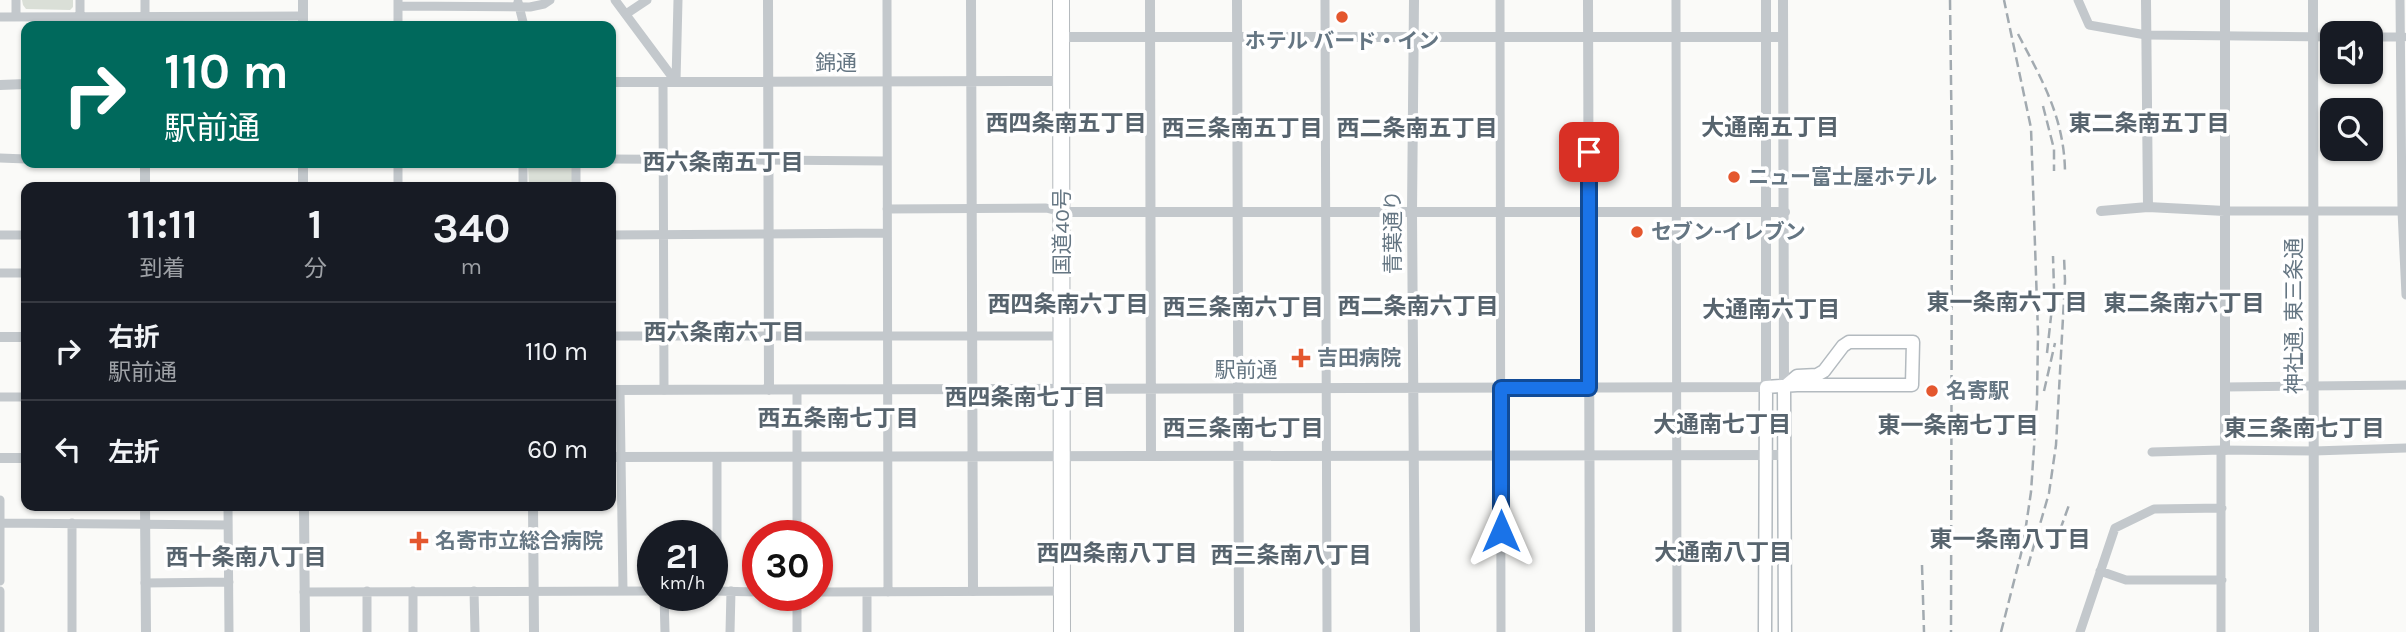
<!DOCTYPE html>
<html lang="ja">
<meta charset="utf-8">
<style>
:root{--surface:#171b24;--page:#20242c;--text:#f1f3f6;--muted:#9ea1a6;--line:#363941}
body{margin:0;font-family:Karla,"Noto Sans JP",sans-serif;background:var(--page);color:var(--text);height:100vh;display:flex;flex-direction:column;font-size:26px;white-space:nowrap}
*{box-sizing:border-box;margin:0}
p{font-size:23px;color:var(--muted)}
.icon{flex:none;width:38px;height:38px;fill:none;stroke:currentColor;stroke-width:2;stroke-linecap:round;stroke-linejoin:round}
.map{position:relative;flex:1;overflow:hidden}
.sheet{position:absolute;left:21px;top:182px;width:595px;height:329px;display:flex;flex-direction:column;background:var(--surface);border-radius:14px;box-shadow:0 2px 5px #0004}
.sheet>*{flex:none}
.banner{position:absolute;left:21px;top:21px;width:595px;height:147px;border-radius:14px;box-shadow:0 2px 5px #0004;background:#00695c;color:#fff;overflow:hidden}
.fabs{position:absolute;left:2320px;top:21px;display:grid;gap:14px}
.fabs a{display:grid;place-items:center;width:63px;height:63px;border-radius:14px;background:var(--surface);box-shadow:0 2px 5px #0004;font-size:35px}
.speed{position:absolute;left:637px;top:520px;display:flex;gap:14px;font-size:35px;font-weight:700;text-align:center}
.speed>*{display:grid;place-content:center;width:91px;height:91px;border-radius:50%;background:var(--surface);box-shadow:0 2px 5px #0004;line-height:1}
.speed small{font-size:18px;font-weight:400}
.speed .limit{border:10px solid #d22;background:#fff;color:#111}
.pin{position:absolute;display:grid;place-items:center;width:60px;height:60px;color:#fff;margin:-30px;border-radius:14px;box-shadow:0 4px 10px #0006}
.me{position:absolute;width:77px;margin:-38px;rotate:0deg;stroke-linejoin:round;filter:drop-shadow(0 0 5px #0008)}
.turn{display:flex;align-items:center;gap:24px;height:147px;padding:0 28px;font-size:32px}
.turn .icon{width:91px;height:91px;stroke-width:2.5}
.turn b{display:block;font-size:49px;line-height:60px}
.eta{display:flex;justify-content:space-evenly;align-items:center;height:119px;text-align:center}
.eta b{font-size:42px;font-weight:700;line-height:49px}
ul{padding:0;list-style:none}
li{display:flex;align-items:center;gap:21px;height:98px;padding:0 28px;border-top:2px solid var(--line)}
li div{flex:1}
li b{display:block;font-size:26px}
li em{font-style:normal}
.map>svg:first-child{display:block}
.green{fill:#dadfd7}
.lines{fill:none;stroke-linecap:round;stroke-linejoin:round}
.secondary-casing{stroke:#b3babf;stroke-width:15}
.trunk-casing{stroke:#b4b9bd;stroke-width:18}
.minor{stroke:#c3c8cc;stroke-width:9}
.tertiary{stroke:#c3c8cc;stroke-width:10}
.secondary{stroke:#fff;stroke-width:12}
.trunk{stroke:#fff;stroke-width:16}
.rail{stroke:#a2aab0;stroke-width:2.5;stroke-dasharray:10 5;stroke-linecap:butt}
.route-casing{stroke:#114b97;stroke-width:18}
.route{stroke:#1a73e8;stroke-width:12}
.poi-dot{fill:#e4572e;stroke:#fff;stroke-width:2.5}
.labels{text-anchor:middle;stroke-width:7;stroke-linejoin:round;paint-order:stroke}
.poi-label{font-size:21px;font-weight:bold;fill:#657683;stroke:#fff;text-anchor:start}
.street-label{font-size:21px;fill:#657683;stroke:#fff}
.neighbourhood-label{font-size:23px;font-weight:bold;fill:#57646e;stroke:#fff}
</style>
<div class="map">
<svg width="2406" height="632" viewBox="0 0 2406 632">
<rect width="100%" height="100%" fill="#fafaf8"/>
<path class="green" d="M22 0H73V7L70 10 26 9 23 5Z
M533 163H569L572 165V187H529L528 166Z"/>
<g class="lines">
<defs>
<path id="secondary" d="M1784 387 1785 632
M1765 632 1766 387 1797 385H1912L1913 342H1849L1843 346 1824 371 1817 375 1797 376 1784 387"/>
<path id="trunk" d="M1061 0 1062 632"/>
</defs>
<use href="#secondary" class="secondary-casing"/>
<use href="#trunk" class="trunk-casing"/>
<path class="minor" d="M16 0V17
M80 0V17
M145 0V26
M398 0V26
M615 0 676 82
M887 0 888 592
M1325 0 1327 632
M1500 0 1501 632
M1676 0 1677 632
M2078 0 2089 25 2146 35 2333 37
M2400 0 2402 211 2406 295
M518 2 524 26
M398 6 530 7 544 4 550 0
M626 14 647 0
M0 17 303 16
M2371 37H2404
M676 81 678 0
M663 82 664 390
M0 158 26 159
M611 159 887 161
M398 163V187
M523 163V187
M576 163V187
M887 209 1046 208 1062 212
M2225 211H2404
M0 235H26
M611 235 887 233
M0 273H26
M611 336H1062
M2225 387 2406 385
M620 390 623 591
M797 390V536
M0 397H26
M2152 452 2221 450
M717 457V591
M0 500V581
M228 506 229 632
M0 523 228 525
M2100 571 2126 580H2222
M145 583 229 582
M0 591V632
M367 591V632
M413 591V632
M474 591 475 632
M714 591 758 592
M304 592 653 591
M817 592 1062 591
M867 592V632
M664 595 665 632
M72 632V523
M730 632 731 591
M797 632V595
M2080 632 2115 528 2154 509 2222 508
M2221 632V450L2314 451 2406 448"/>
<path class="tertiary" d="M303 0V26
M768 0 769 390
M971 0 973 591
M1150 0 1151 456
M1237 0 1239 632
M1414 0 1412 212 1415 632
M1588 0 1590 632
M1783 0 1784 387
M2146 0 2148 207
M2313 0 2314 632
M1061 37H1783
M611 82 1061 81
M0 85 26 84
M145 163V187
M303 163V187
M2101 211 2148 207 2225 211
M1062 212H1785
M0 337H26
M611 390 1766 387V0
M2225 450V0
M611 457 1784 455
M0 458H26
M145 506 146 632
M304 506 305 632
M533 506 534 632"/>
<use href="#secondary" class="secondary"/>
<use href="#trunk" class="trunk"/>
<path class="rail" d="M1950 0 1952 160 1951 632
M2018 34C2042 80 2064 117 2065 171
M2043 106 2054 149V171
M2047 353 2054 289 2053 256
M2044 391 2055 343
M2055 544 2069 505
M1922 565 1924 632
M2028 566 2049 493 2056 445 2065 281 2064 256
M2001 632 2023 546 2031 492 2037 402 2038 333 2031 128 2004 0"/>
</g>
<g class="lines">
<defs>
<path id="route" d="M1501 531V388H1589V152"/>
</defs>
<use href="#route" class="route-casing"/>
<use href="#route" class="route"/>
</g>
<g class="poi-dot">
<circle cx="1342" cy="17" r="7"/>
<circle cx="1734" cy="177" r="7"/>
<circle cx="1637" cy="232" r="7"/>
<path d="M1297.5 347.5h7v7h7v7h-7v7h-7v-7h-7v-7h7z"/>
<circle cx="1932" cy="391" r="7"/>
<path d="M415.5 530.5h7v7h7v7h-7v7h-7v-7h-7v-7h7z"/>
</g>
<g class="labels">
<g class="poi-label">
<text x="1342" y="48" text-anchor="middle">ホテル バード・イン</text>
<text x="1748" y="184">ニュー富士屋ホテル</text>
<text x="1651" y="239">セブン-イレブン</text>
<text x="1317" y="365">吉田病院</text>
<text x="1946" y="398">名寄駅</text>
<text x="435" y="548">名寄市立総合病院</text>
</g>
<g class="street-label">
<text x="836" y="70">錦通</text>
<text transform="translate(1062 232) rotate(-90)" y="7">国道40号</text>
<text transform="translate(1393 232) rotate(-90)" y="7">青葉通り</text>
<text transform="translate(2294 316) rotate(-90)" y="7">神社通, 東三条通</text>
<text x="1246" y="377">駅前通</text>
</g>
<g class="neighbourhood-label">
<text x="1066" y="131">西四条南五丁目</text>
<text x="2149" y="131">東二条南五丁目</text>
<text x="1770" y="135">大通南五丁目</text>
<text x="1242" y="136">西三条南五丁目</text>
<text x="1417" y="136">西二条南五丁目</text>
<text x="723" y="170">西六条南五丁目</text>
<text x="2007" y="310">東一条南六丁目</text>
<text x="2184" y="311">東二条南六丁目</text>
<text x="1068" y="312">西四条南六丁目</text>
<text x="1418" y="314">西二条南六丁目</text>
<text x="1243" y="315">西三条南六丁目</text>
<text x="1771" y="317">大通南六丁目</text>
<text x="724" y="340">西六条南六丁目</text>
<text x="1025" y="405">西四条南七丁目</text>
<text x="838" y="426">西五条南七丁目</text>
<text x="1722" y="432">大通南七丁目</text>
<text x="1958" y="433">東一条南七丁目</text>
<text x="1243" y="436">西三条南七丁目</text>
<text x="2304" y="436">東三条南七丁目</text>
<text x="2010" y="547">東一条南八丁目</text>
<text x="1723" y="560">大通南八丁目</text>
<text x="1117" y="561">西四条南八丁目</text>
<text x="1291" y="563">西三条南八丁目</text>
<text x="246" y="565">西十条南八丁目</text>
</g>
</g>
</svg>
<div class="fabs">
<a><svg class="icon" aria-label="sound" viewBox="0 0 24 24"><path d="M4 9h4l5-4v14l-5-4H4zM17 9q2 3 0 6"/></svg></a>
<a><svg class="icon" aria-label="search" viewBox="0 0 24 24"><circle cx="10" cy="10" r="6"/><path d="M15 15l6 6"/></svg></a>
</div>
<div class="speed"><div>21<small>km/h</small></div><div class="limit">30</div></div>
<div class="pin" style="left:1589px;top:152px;background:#d93025"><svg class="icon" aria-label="arrive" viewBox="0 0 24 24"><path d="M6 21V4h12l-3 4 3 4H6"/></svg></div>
<svg class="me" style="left:1501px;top:531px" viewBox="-20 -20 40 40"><path d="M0-17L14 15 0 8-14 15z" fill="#1a73e8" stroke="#fff" stroke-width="4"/></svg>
<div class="banner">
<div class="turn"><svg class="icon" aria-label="right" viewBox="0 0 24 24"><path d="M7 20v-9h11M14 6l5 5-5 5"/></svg><div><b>110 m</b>駅前通</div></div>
</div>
<section class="sheet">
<div class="eta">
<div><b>11:11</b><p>到着</p></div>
<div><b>1</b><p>分</p></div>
<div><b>340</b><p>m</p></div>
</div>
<ul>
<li><svg class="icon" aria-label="right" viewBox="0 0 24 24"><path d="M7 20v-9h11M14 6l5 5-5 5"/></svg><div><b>右折</b><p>駅前通</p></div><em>110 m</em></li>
<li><svg class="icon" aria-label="left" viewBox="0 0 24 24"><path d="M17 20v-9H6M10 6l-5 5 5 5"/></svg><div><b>左折</b></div><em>60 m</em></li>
</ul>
</section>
</div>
